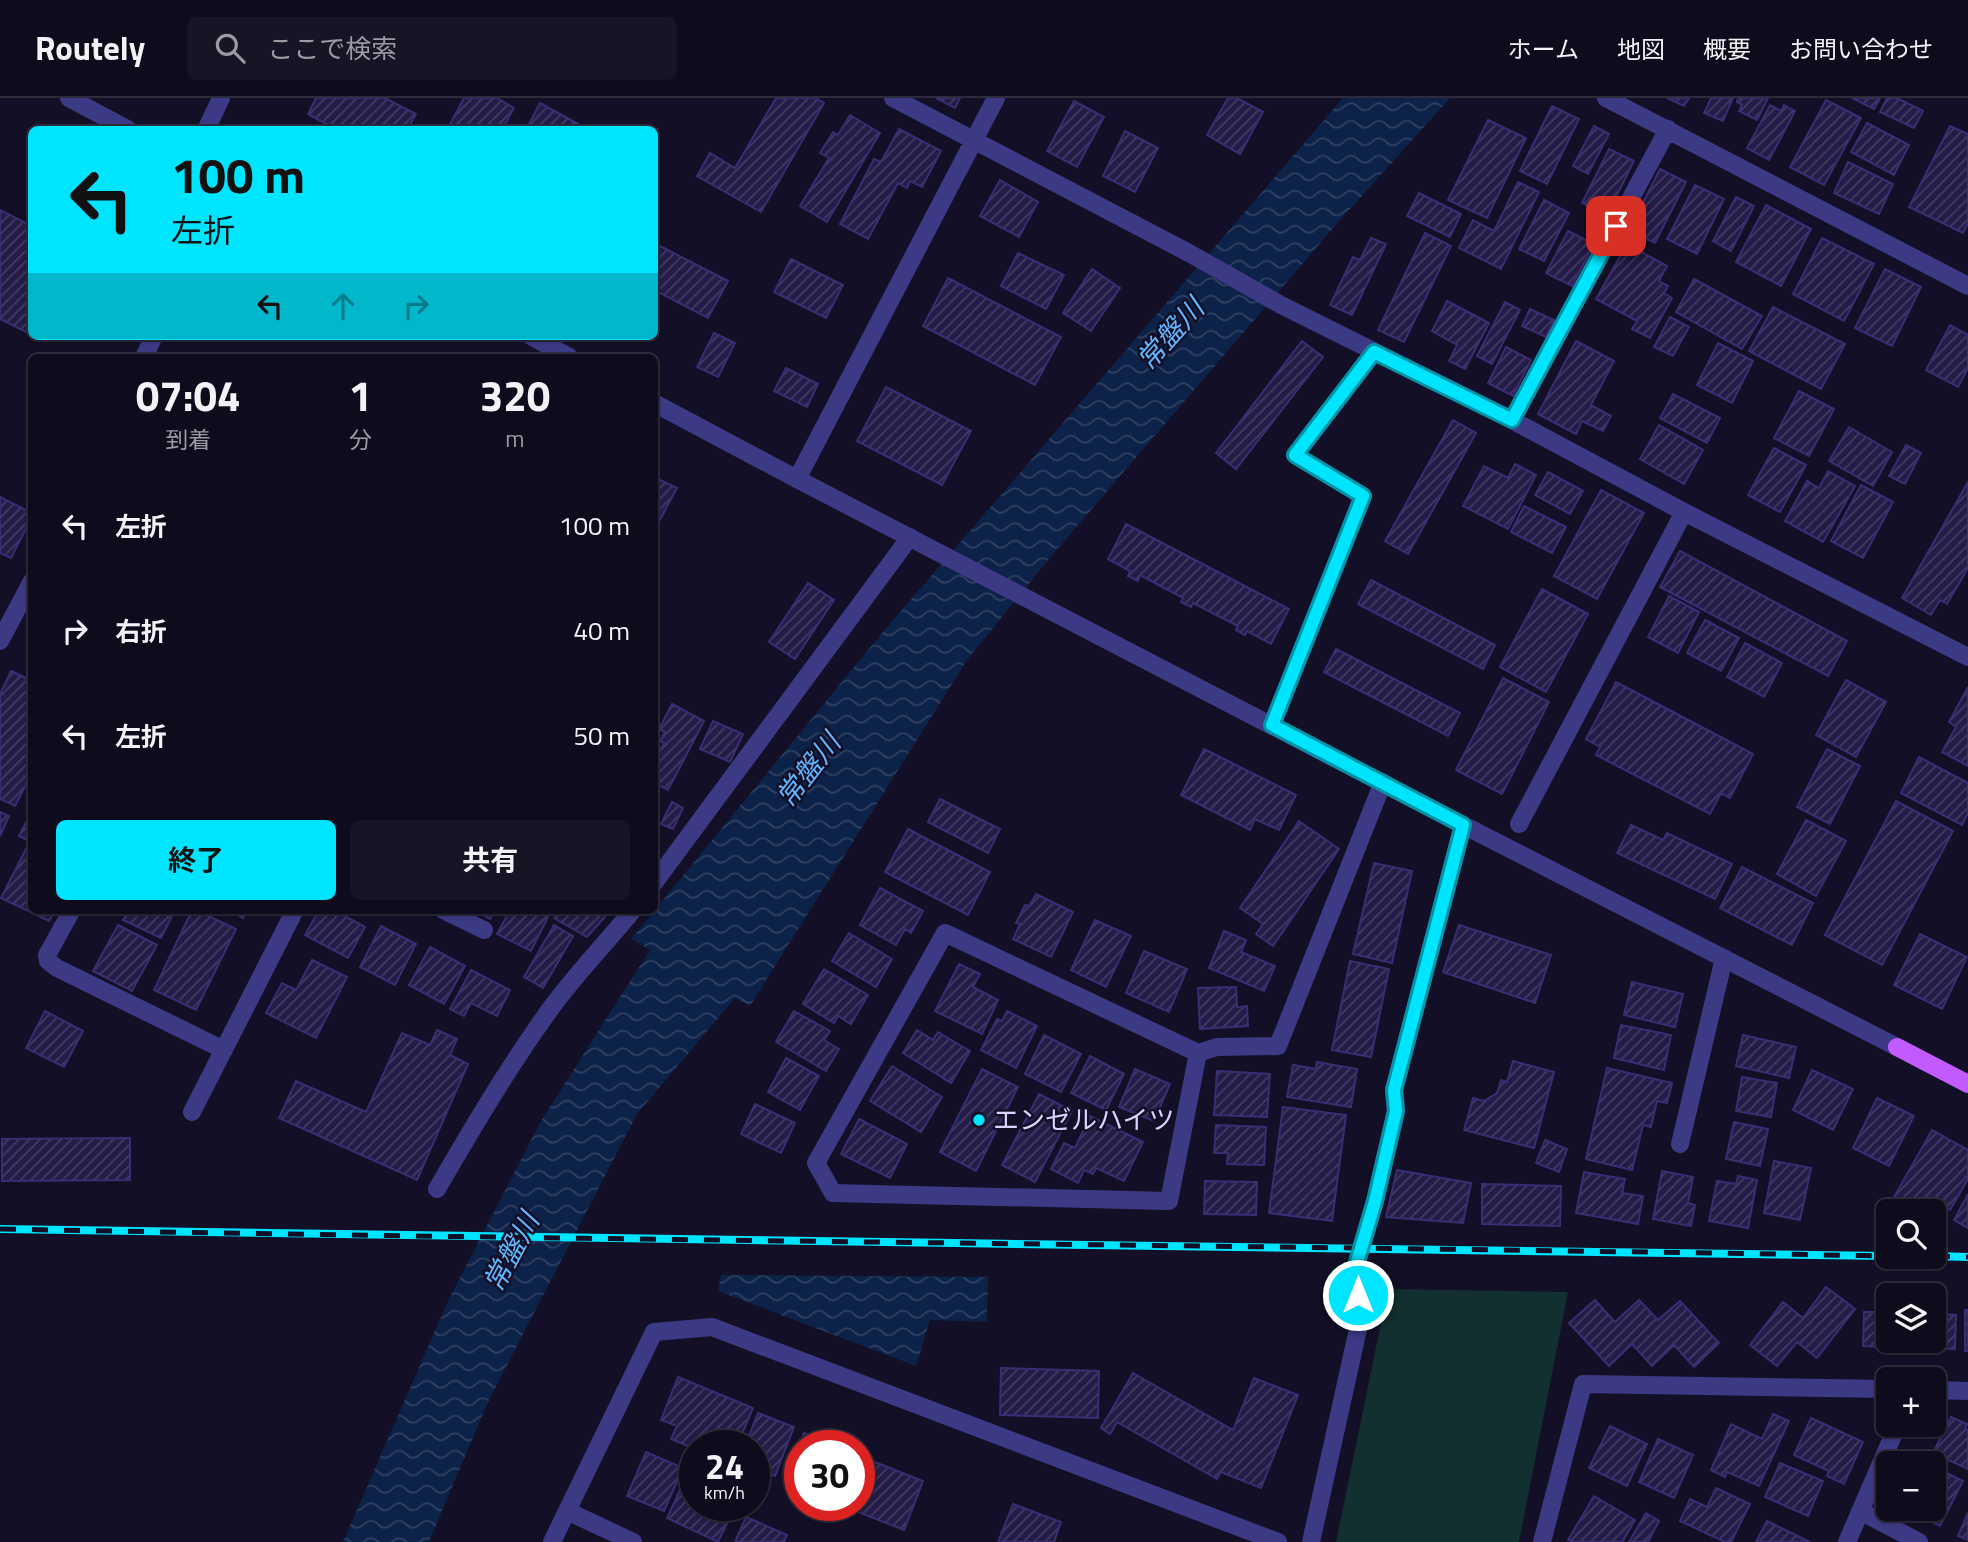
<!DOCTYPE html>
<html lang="ja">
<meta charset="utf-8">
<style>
:root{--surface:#0e0b1c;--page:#171425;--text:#f1f3f6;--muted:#9b9ba3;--line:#2e2b3b;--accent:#00e5ff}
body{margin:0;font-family:"Titillium Web","Noto Sans JP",sans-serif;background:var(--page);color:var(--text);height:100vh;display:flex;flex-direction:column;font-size:26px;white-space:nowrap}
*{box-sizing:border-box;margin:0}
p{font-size:23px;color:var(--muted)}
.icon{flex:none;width:38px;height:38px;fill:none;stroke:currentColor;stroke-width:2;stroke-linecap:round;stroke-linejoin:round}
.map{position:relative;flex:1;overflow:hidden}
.drawer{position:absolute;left:28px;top:256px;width:630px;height:560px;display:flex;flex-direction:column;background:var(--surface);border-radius:10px;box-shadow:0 2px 5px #0004,0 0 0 2px var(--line)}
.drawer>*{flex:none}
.hud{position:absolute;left:28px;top:28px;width:630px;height:214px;border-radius:10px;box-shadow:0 2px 5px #0004,0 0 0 2px var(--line);background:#00e5ff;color:#111;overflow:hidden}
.tools{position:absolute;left:1876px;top:1101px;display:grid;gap:14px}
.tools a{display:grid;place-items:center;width:70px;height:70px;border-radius:10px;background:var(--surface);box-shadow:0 2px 5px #0004,0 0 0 2px var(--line);font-size:35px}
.speed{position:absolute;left:679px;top:1332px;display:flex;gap:14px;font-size:35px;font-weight:700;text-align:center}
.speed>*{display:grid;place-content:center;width:91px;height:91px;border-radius:50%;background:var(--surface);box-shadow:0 2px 5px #0004,0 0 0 2px var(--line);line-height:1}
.speed small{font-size:18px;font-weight:400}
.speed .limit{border:10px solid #d22;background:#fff;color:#111}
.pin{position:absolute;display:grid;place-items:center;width:60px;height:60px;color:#fff;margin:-30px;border-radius:14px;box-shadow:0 4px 10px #0006}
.me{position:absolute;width:77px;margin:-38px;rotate:0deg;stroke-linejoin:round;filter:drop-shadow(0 0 5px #0008)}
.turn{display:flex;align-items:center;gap:24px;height:147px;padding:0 28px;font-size:32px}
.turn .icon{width:91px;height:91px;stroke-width:2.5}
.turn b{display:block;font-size:49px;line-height:60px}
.lanes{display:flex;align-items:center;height:66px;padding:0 28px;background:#0003;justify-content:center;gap:35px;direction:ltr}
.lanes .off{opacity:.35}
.eta{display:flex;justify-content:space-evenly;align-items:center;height:119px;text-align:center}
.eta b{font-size:42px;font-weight:700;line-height:49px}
.action{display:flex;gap:14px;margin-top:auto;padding:14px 28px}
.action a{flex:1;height:80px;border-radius:10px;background:var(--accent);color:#111;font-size:28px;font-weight:700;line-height:80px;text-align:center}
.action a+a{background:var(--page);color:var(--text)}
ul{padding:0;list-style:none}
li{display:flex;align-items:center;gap:21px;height:105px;padding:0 28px}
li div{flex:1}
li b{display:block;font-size:26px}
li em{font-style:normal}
header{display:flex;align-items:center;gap:42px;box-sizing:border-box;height:98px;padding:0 35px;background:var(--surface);border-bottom:2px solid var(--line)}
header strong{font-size:33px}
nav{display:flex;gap:38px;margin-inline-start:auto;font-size:24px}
.search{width:490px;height:63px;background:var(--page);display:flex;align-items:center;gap:18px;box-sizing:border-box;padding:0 24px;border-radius:10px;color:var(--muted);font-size:26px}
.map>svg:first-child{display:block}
.park{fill:#12302f}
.water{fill:url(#water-waves)}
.building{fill:url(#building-hatch);stroke:#3b2d73;stroke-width:2}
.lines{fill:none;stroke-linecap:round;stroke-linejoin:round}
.minor{stroke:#3d3a85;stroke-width:18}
.tertiary{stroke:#3d3a85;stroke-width:18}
.primary{stroke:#c25bff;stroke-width:18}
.rail-casing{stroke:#00e5ff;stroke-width:8}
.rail{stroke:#130f26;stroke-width:5;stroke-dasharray:16;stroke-linecap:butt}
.route-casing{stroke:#0095a6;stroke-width:18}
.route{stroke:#00e5ff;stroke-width:12}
.poi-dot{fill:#00e5ff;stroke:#130f26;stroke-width:2.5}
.labels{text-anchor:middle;stroke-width:5;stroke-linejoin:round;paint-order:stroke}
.poi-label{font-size:26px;fill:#d9d4ff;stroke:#130f26;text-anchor:start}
.water-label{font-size:28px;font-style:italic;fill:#62b6ff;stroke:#130f26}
</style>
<header>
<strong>Routely</strong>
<div class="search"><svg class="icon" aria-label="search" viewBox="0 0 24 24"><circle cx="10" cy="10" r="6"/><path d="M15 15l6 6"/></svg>ここで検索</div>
<nav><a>ホーム</a><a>地図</a><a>概要</a><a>お問い合わせ</a></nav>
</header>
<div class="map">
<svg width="1968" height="1444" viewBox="0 0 1968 1444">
<defs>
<pattern id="water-waves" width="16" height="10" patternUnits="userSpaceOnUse" patternTransform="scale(1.75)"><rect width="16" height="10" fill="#0c2248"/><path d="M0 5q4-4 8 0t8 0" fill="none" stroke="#2f4163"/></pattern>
<pattern id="building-hatch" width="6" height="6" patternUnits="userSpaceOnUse" patternTransform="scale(1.75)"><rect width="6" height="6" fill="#241b47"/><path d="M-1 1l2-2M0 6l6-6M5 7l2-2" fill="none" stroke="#433b63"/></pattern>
</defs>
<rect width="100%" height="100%" fill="#130f26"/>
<path class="park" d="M1388 1191 1568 1194 1519 1444H1336Z"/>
<path class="water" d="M1343 0H1450L1341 121 1054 455 967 562 750 908 735 900 637 1016 488 1304 429 1444H343L448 1203 541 1023 650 852 631 841 882 535Z
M721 1177 988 1179 987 1224 930 1222 916 1268 718 1193Z"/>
<path class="building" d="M316 0H385L416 16 407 32H337L308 16Z
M464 0H497L514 10 502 32H447Z
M776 0H815L824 5 761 114 697 78 710 55 735 70Z
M936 0H960L955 10Z
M1228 0H1237L1263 14 1240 56 1207 37Z
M1667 0H1689L1684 8Z
M1711 0H1733L1723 23 1704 15Z
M1738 0H1768L1757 22 1739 13 1742 7 1737 4Z
M1852 0H1880L1874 11Z
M1887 0H1897L1923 13 1914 30 1880 14Z
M1826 2 1861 20 1824 87 1790 69Z
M1074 3 1104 19 1077 69 1047 53Z
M540 5 589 32H526Z
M1770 7 1781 13 1784 7 1795 13 1769 62 1747 50Z
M1552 8 1579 21 1547 86 1520 73Z
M850 17 880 35 827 124 800 108 829 60 820 55 833 34 838 37Z
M1488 22 1526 40 1487 120 1448 102Z
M1867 25 1909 47 1894 77 1851 54Z
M1594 28 1609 36 1588 76 1573 68Z
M1950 28 1968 36V125L1963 135 1909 109Z
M899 31 941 53 922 89 910 83 907 90 898 85 868 141 840 126 874 61 881 64Z
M1125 33 1158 50 1135 94 1103 78Z
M1609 51 1634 63 1607 117 1582 105Z
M1848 64 1893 86 1879 116 1834 95Z
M1660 71 1686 84 1655 145 1629 132Z
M1000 82 1038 104 1019 139 980 118Z
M1518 84 1539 94 1501 171 1459 150 1473 122 1494 133Z
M1695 87 1724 101 1697 156 1667 141Z
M1419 95 1461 116 1450 139 1407 118Z
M1736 99 1754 108 1731 153 1713 143Z
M1544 102 1569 115 1544 163 1519 151Z
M1766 107 1811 131 1781 188 1736 164Z
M0 112 32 128V237L0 221Z
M1568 133 1594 146 1572 188 1546 175Z
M1425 135 1451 148 1404 244 1378 232Z
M1371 140 1386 146 1352 217 1330 207 1353 159 1360 162Z
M1822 140 1874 166 1844 223 1793 196Z
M1627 146 1667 168 1659 183 1668 188 1664 195 1672 200 1650 240 1632 231 1637 223 1596 201Z
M660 148 728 183 708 220 654 192V157Z
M1018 155 1064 177 1046 211 1001 188Z
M791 161 843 187 826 220 774 194Z
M1092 171 1120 190 1091 233 1063 215Z
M1885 171 1921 189 1892 248 1855 230Z
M948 180 1061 239 1035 287 923 228Z
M1694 181 1762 218 1742 251 1676 214Z
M1447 203 1489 225 1465 271 1449 263 1457 247 1432 233Z
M1505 204 1520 212 1492 266 1477 258Z
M1773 209 1845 246 1821 291 1749 253Z
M1530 211 1554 222 1546 239 1522 228Z
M1670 219 1689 229 1673 258 1654 249Z
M1950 227 1968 237V270L1958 289 1926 272Z
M714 235 735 245 718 279 697 269Z
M1302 243 1323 259 1236 371 1216 355Z
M1576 243 1614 263 1591 307 1611 318 1603 333 1582 323 1576 336 1538 316Z
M1718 245 1753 263 1732 305 1697 287Z
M1506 249 1531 262 1513 298 1488 285Z
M786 270 818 286 807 309 774 293Z
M886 289 971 333 942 387 857 343Z
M1799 293 1834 311 1809 358 1774 340Z
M1673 296 1720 320 1707 345 1660 320Z
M1453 322 1476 335 1408 456 1385 443Z
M1659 327 1703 352 1684 386 1640 361Z
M1849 329 1892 354 1873 388 1829 363Z
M1906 347 1921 355 1905 386 1889 378Z
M1774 350 1806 367 1780 414 1748 397Z
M1515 366 1536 377 1508 431 1463 408 1484 368 1508 380Z
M1828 373 1855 388 1823 444 1785 423 1807 383 1819 390Z
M1548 374 1583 393 1570 416 1535 397Z
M654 379 677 390 654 433Z
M1968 384V470L1947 506 1940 502 1931 517 1902 500Z
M1861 387 1893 404 1863 460 1831 443Z
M1601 392 1644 415 1597 501 1554 478Z
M0 399 32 415V419L11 460 0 455Z
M1524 408 1566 429 1552 455 1511 434Z
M1126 426 1289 511 1271 546 1247 533 1245 537 1236 532 1238 528 1193 505 1191 509 1181 504 1183 500 1140 477 1138 483 1128 478 1130 473 1108 461Z
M1680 453 1847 543 1828 578 1660 489Z
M1371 482 1495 547 1483 571 1358 506Z
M808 485 834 502 795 561 769 544Z
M1542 491 1588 516 1546 594 1500 569Z
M1669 498 1699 514 1678 555 1648 539Z
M1705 522 1739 540 1721 573 1687 555Z
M1745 545 1782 565 1764 599 1727 579Z
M1336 551 1460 615 1448 638 1324 574Z
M11 573 32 583V675L15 708 0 701V596Z
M1503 580 1549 604 1502 696 1456 672Z
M1846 582 1886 604 1856 659 1816 637Z
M1616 584 1753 656 1730 700 1721 695 1710 716 1596 657 1600 649 1586 641Z
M1968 589V668L1942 654 1956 629 1949 624Z
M672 606 704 623 668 692 654 685V663L664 645 660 643 665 634 659 631Z
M713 623 743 636 730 664 700 651Z
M1204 651 1296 697 1279 732 1255 721 1250 732 1181 697Z
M1827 651 1860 668 1830 726 1797 709Z
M1919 659 1968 685V715L1962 727 1901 695Z
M940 701 1000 731 988 755 928 724Z
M1896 703 1953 733 1882 867 1825 837Z
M672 704 683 710 673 731 661 726Z
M32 713V812H55L49 823 1 800 30 743 19 738Z
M0 714 9 718 0 738Z
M1806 722 1846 743 1816 798 1777 776Z
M1299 723 1339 751 1273 848 1256 836 1263 826 1240 810Z
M1631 727 1663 742 1667 735 1732 766 1715 801 1617 755Z
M908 731 990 774 968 817 885 774Z
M1374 765 1412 773 1392 865 1353 856Z
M1742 769 1813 805 1792 847 1720 810Z
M880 790 923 813 911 835 905 831 896 847 860 827Z
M1036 796 1073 814 1051 859 1013 841 1020 826 1016 825 1025 807 1029 808Z
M128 812H175L161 840 123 822Z
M192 812H196L236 831 196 912 154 892Z
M228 812H248L243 820Z
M319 812H334L365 829 348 860 305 837Z
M474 812H495L490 821Z
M510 812 551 813 531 853 497 836Z
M559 812H611L587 839 554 820Z
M1095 822 1131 838 1106 889 1071 872Z
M118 827 157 847 132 893 93 873Z
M554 827 573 838 543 890 524 879Z
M1459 827 1551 857 1535 905 1443 874Z
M381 828 416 846 395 887 360 869Z
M1224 833 1246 842 1241 854 1275 868 1264 893 1209 870Z
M849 835 892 861 876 889 832 863Z
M1920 836 1967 859 1942 911 1894 887Z
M430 849 465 868 444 906 409 887Z
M1144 853 1187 871 1169 914 1126 895Z
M312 862 347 879 316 940 266 915 282 885 296 892Z
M1350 863 1389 871 1371 959 1332 952Z
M959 866 980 876 973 889 998 902 982 936 935 913Z
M824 871 868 897 851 926 838 918 834 925 803 906Z
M471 872 510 892 497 918 471 905 464 918 450 911Z
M1632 884 1683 896 1675 929 1624 917Z
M1236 889 1237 909 1247 908 1248 928 1200 931 1198 890Z
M45 913 83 933 64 969 26 950Z
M794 913 830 933 824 942 839 951 826 973 776 944Z
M1007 913 1037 928 1016 970 981 952 997 921 1002 923Z
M1621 927 1671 937 1664 972 1614 960Z
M437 932 457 941 450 957 468 966 417 1082 279 1020 296 983 366 1014 402 935 430 947Z
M917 932 933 942 938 934 970 953 951 985 903 955Z
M1044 937 1081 956 1061 994 1025 976Z
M1743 937 1796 949 1789 980 1736 968Z
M1090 958 1124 976 1106 1012 1071 995Z
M786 960 819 978 800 1012 768 994Z
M1513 963 1554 974 1534 1050 1464 1032 1473 1000 1484 1003 1497 995 1501 982 1507 984Z
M1317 964 1357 971 1351 1009 1287 999 1293 967 1316 971Z
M892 968 942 999 921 1034 870 1003Z
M1607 970 1672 985 1667 1005 1657 1003 1651 1029 1643 1027 1632 1072 1586 1061Z
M982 971 1018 989 976 1073 940 1054Z
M1135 971 1170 986 1154 1023 1119 1009Z
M1812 972 1853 991 1833 1032 1793 1012Z
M1217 973 1270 976 1267 1019 1214 1017Z
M1742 979 1777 985 1771 1019 1736 1013Z
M1039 996 1072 1013 1035 1084 1002 1067Z
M1877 1000 1914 1018 1889 1068 1853 1050Z
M755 1006 795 1025 781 1055 741 1036Z
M1283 1009 1346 1017 1332 1123 1269 1115Z
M1090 1018 1143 1044 1124 1083 1096 1070 1093 1076 1084 1072 1078 1085 1051 1071 1064 1045 1075 1050Z
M859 1021 907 1046 890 1080 841 1056Z
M1734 1024 1768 1031 1760 1068 1726 1061Z
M1216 1027 1266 1029 1264 1067 1227 1066 1228 1055H1214Z
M1932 1032 1968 1052V1081L1950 1112 1926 1098 1918 1112 1894 1099Z
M130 1040V1082L2 1083V1041Z
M1545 1042 1567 1051 1559 1074 1536 1065Z
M1774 1063 1811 1070 1800 1122 1764 1115Z
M1397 1072 1471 1085 1463 1125 1386 1119Z
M1662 1073 1693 1079 1688 1105 1695 1107 1691 1128 1653 1121Z
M1584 1074 1625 1081 1622 1095 1643 1098 1638 1126 1576 1115Z
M1738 1078 1757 1082 1748 1130 1709 1123 1717 1083 1736 1086Z
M1205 1083 1257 1084 1256 1117 1204 1116Z
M1482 1086 1561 1088 1560 1128 1482 1126Z
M1968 1096V1130L1954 1122Z
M1826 1189 1855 1211 1817 1260 1797 1244 1777 1268 1750 1247 1783 1204 1803 1220Z
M1595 1202 1615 1224 1639 1202 1658 1222 1680 1203 1719 1245 1694 1269 1674 1247 1652 1268 1632 1246 1609 1268 1569 1225Z
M1879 1204H1888V1242H1902L1901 1250 1863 1248 1864 1214H1878Z
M1965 1212H1968V1253H1965Z
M1934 1216 1956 1217 1955 1251 1912 1249 1913 1242H1934Z
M1001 1270 1099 1273 1098 1320 1000 1317Z
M1133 1275 1233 1332 1254 1280 1298 1297 1261 1390 1221 1374 1217 1381 1117 1324 1110 1336 1101 1330Z
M678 1279 753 1310 737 1348H695V1351L671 1341 677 1328 661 1322Z
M758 1315 794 1329 775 1378 754 1370V1348H745Z
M1773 1316 1789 1323 1759 1388 1727 1374 1725 1379 1711 1372 1731 1326 1762 1341Z
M1951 1319 1967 1326 1965 1331 1968 1332V1371L1933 1355Z
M1811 1320 1863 1344 1844 1386 1827 1378 1829 1373 1794 1357Z
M1610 1328 1647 1346 1627 1388 1589 1370Z
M804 1335 835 1348H800V1386L786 1381Z
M1658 1341 1693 1357 1674 1400 1639 1384Z
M646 1354 683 1370 664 1413 627 1398Z
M867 1361 923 1383 904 1432 848 1410 850 1407H859V1382Z
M693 1364 695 1365V1407H736L718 1444 667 1420Z
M1780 1365 1823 1383 1808 1418 1765 1399Z
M1934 1369 1963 1383 1940 1428 1909 1412V1410H1934Z
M1716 1390 1750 1406 1731 1444H1725L1680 1423 1690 1401 1707 1409Z
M1594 1398 1635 1422 1622 1444H1573L1568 1442Z
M1013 1406 1061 1424 1054 1444H998Z
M1646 1415 1659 1423 1648 1444H1629Z
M1968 1415V1442L1958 1438Z
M746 1419 787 1437 784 1444H735Z
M1767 1423 1810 1444H1756Z"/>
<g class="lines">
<path class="minor" d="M893 0 1189 155 1281 207 1512 322 1684 414 1968 559
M1606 0 1968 188
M144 259 154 238
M1512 322 1668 31
M797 381 996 0
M0 543 32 483
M1272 627 1363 398 1295 357 1374 254
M1519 726 1684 414
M654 785 910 439
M72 812 47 857 48 863 57 870 224 952
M443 812 484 832
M1198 955 1169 1103 833 1095 816 1065 945 835 1198 955 1217 949 1278 948 1383 684
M192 1014 295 812
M1680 1046 1724 860
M437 1091C473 1029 509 968 551 910 576 876 606 845 633 812
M1934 1292 1968 1293
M567 1413 633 1444
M1860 1413 1919 1444
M552 1444 654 1234 712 1229 1278 1444
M1311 1444 1360 1222 1355 1171 1375 1103 1396 1013 1394 992 1463 727
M1542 1444 1583 1286 1888 1291
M1847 1444 1898 1326"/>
<path class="tertiary" d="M69 0 129 32
M206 32 221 0
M531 238 569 259
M654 305 797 381 1463 727 1897 949"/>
<path class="primary" d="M1897 949 1968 986"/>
<defs>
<path id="rail" d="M0 1131C629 1143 1259 1147 1888 1158
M1934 1158 1968 1159"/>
</defs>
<use href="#rail" class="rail-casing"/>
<use href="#rail" class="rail"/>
</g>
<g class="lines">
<defs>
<path id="route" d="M1358 1197 1355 1171 1375 1103 1396 1013 1394 992 1463 727 1272 627 1363 398 1295 357 1374 254 1512 322 1616 128"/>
</defs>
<use href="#route" class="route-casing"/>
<use href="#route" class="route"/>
</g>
<circle class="poi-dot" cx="979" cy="1022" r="7"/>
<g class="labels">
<g class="poi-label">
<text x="993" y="1031">エンゼルハイツ</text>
</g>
<g class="water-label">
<text transform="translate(1170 236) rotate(-48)" y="10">常盤川</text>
<text transform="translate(808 672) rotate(-52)" y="10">常盤川</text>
<text transform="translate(511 1154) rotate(-62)" y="10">常盤川</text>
</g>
</g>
</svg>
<div class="tools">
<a><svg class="icon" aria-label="search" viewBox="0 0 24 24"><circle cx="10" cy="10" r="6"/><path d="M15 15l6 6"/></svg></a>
<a><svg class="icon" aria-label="layers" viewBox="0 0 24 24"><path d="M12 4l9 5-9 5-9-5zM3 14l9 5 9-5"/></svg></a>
<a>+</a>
<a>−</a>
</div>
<div class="speed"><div>24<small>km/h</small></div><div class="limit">30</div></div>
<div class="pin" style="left:1616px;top:128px;background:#d93025"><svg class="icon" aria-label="arrive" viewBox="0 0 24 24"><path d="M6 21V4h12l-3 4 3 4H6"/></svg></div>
<svg class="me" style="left:1358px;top:1197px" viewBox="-20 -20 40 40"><circle r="17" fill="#00e5ff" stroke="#fff" stroke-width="3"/><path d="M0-11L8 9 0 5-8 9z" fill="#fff"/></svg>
<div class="hud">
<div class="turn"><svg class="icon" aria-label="left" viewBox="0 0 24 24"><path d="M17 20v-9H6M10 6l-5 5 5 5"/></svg><div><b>100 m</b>左折</div></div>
<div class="lanes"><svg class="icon" aria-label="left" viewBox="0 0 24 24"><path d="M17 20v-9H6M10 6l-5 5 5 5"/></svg><svg class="icon off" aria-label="ahead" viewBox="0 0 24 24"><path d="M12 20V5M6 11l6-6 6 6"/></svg><svg class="icon off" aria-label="right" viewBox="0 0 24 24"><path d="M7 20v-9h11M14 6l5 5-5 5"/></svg></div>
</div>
<section class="drawer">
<div class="eta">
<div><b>07:04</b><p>到着</p></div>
<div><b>1</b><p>分</p></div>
<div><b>320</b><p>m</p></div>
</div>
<ul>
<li><svg class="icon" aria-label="left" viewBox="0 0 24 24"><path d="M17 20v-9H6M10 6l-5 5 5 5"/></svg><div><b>左折</b></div><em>100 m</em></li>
<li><svg class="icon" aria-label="right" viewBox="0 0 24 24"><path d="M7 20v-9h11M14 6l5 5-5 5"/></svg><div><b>右折</b></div><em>40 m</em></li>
<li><svg class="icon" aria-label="left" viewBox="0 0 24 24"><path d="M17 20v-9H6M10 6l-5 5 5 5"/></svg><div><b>左折</b></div><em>50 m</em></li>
</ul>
<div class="action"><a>終了</a><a>共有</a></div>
</section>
</div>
